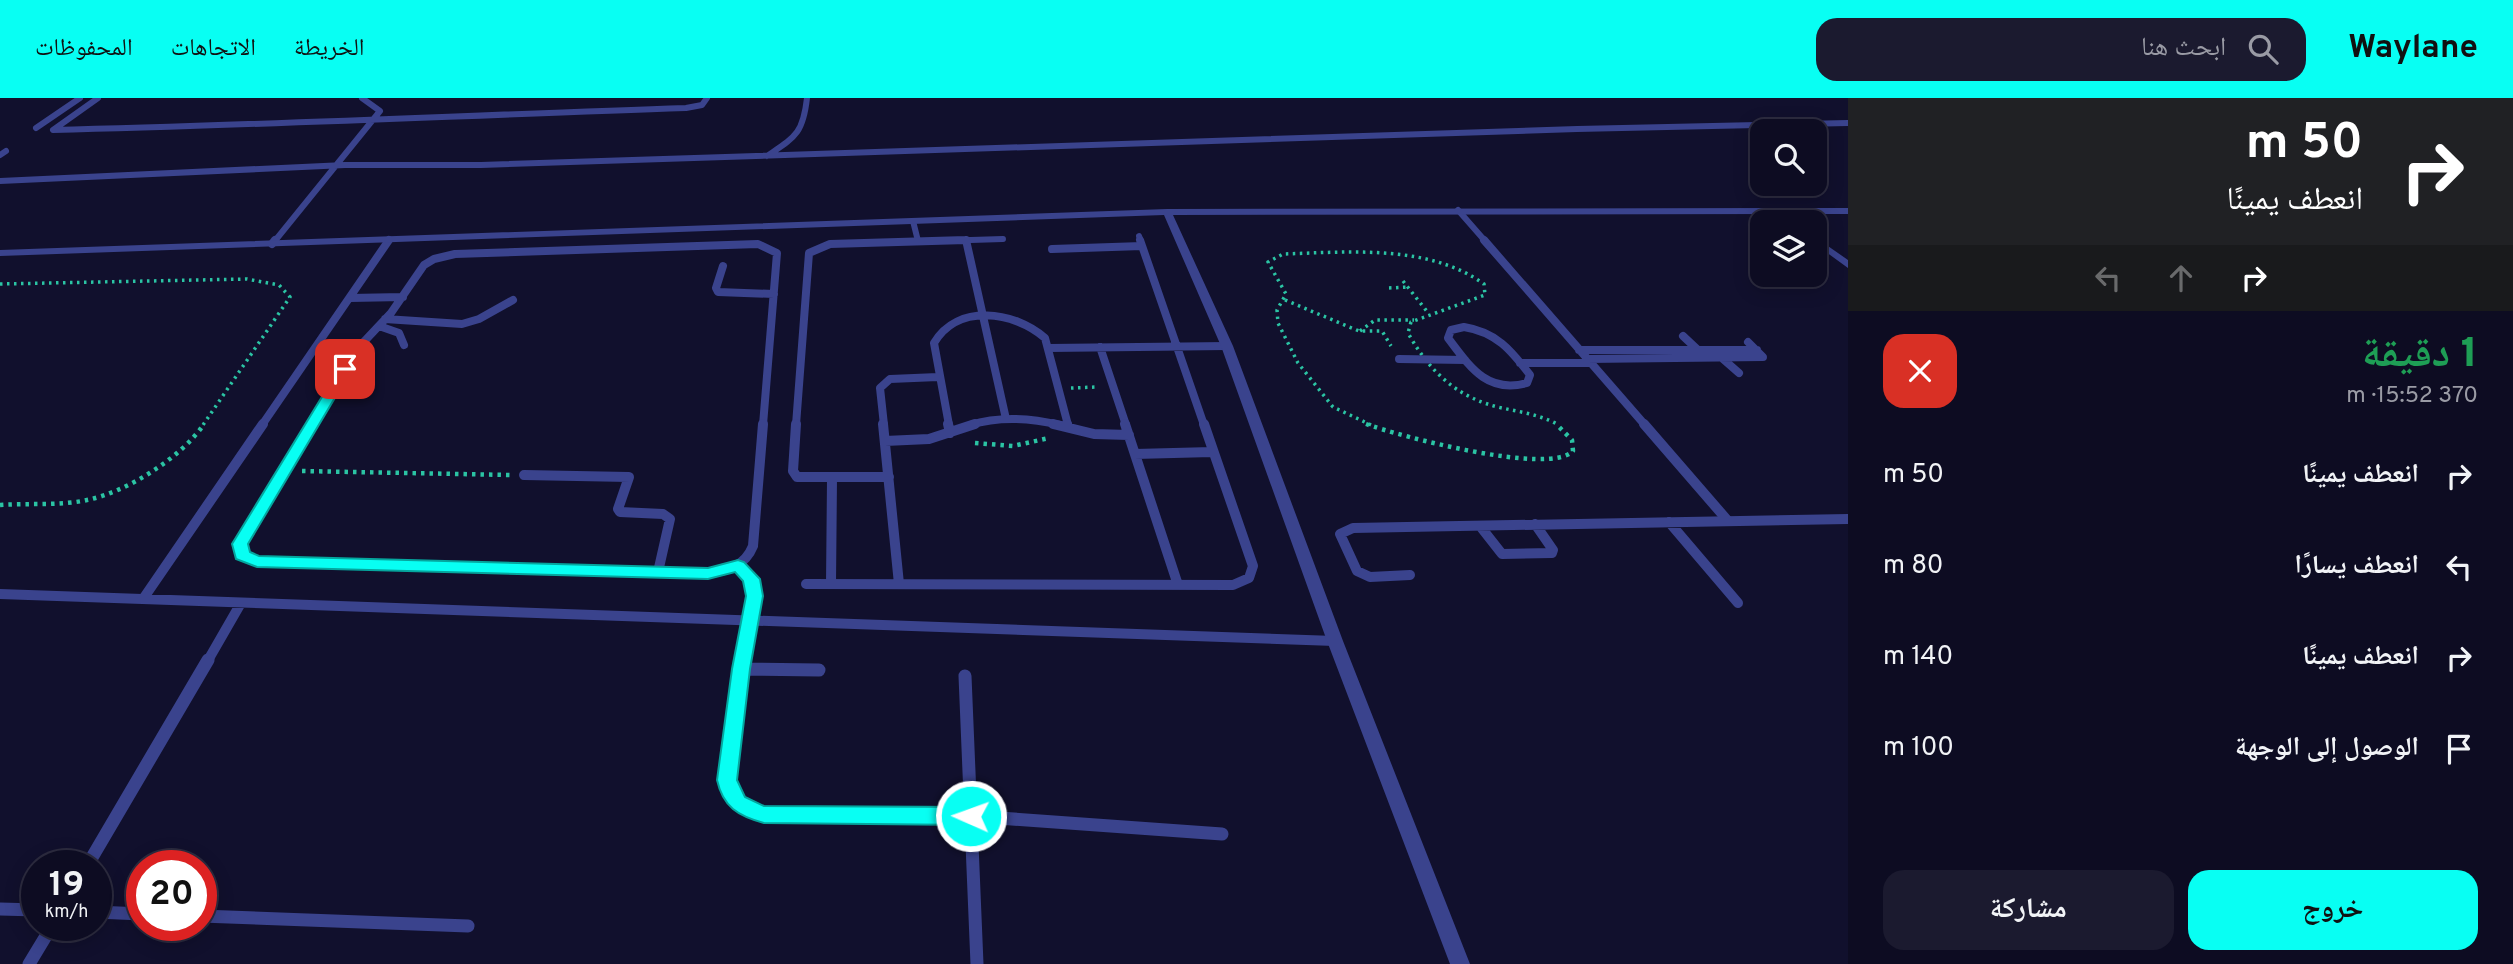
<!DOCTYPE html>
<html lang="ar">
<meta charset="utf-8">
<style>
:root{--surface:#0d0c22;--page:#1b1a2f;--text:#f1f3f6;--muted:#9a9ba5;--line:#2d2c40;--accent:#08fff3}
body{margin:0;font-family:Overpass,"Noto Naskh Arabic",sans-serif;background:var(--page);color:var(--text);direction:rtl;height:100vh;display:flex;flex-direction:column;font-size:26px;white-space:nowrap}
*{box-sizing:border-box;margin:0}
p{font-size:23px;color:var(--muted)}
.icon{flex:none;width:38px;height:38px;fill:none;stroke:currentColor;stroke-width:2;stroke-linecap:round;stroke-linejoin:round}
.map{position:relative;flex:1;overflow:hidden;direction:ltr}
.details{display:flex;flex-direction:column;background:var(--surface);width:665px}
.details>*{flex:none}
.top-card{background:#202124;color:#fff;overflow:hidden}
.tools{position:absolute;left:1750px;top:21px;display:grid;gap:14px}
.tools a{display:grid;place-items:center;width:77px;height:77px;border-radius:14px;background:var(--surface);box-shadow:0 4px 18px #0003,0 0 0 2px var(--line);font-size:35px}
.speed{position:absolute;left:21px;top:752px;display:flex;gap:14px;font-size:35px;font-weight:700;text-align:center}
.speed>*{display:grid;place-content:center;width:91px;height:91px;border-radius:50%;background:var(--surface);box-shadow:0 4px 18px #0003,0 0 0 2px var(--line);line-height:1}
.speed small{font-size:18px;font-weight:400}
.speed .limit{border:10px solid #d22;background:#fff;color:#111}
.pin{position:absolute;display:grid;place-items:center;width:60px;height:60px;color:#fff;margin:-30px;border-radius:14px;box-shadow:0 4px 10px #0006}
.me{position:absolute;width:77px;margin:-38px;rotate:272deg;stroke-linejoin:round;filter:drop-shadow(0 0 5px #0008)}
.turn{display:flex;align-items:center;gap:24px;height:147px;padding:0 35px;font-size:32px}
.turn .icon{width:91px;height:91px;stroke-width:2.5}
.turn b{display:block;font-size:49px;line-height:60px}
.lanes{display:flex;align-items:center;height:66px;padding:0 35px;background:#0003;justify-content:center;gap:35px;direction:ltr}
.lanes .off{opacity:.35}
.round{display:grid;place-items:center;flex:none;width:74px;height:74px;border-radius:21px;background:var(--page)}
.head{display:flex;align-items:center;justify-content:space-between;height:119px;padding:0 35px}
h1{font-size:42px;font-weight:800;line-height:52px;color:#1e9e55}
.action{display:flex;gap:14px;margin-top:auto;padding:14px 35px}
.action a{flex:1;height:80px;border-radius:21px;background:var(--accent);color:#111;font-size:28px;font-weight:800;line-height:80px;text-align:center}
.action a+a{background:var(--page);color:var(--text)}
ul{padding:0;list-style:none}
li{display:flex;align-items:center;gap:21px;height:91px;padding:0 35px}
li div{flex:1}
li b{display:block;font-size:26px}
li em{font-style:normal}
header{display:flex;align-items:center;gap:42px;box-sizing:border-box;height:98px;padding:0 35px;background:var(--accent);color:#111}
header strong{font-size:33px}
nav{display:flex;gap:38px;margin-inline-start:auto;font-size:24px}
.search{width:490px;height:63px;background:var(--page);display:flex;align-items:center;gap:18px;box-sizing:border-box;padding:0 24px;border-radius:21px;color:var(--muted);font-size:26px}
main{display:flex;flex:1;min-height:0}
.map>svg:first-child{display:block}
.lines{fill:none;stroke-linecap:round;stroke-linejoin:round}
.path-far1{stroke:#2bc4a4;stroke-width:3.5;stroke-dasharray:2.5 4.5;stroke-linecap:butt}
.path{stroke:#2bc4a4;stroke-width:4.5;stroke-dasharray:3.5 5;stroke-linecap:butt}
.service-far3{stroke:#3a438d;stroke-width:6}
.service-far2{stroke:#3a438d;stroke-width:8}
.service-far1{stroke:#3a438d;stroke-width:10}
.service{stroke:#3a438d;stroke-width:13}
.minor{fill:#3a438d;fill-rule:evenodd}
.route{fill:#08fff3;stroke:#05a69e;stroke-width:2}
</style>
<header>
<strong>Waylane</strong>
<div class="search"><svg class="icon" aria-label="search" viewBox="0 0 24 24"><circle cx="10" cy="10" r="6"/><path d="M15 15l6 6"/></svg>ابحث هنا</div>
<nav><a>الخريطة</a><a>الاتجاهات</a><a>المحفوظات</a></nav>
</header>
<main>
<section class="details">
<div class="top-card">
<div class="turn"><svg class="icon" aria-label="right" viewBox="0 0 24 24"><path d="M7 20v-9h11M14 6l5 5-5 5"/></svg><div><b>50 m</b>انعطف يمينًا</div></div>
<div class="lanes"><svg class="icon off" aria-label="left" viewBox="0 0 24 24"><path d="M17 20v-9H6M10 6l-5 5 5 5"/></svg><svg class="icon off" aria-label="ahead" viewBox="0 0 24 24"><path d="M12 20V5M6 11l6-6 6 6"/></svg><svg class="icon" aria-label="right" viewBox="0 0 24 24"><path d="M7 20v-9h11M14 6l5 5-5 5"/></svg></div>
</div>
<div class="head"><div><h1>1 دقيقة</h1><p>370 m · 15:52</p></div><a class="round" style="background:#d93025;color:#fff"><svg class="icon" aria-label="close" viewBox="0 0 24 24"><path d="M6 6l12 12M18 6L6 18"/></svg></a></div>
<ul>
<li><svg class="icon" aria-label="right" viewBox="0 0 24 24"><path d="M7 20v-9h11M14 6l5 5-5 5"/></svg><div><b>انعطف يمينًا</b></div><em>50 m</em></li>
<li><svg class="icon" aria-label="left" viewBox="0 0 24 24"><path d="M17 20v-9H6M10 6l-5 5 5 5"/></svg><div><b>انعطف يسارًا</b></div><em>80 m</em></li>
<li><svg class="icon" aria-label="right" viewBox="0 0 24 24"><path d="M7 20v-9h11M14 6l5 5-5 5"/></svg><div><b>انعطف يمينًا</b></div><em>140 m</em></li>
<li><svg class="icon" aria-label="arrive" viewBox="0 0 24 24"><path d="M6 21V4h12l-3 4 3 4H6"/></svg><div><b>الوصول إلى الوجهة</b></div><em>100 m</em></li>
</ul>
<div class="action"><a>خروج</a><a>مشاركة</a></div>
</section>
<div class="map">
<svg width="1848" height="866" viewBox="0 0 1848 866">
<rect width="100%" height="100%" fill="#11102d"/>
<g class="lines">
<path class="path-far1" d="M1403 183 1429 216
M0 186 247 181 279 187 290 199 203 327
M1389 190 1408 189
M1285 202 1359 233H1382L1391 248
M1360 233 1375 222H1414
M1071 290 1097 289
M1371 327 1333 309 1298 265 1278 225 1277 212 1286 196 1268 164 1283 156C1349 154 1428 146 1484 186L1485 197 1411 224 1408 235C1430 274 1457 300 1502 310 1521 314 1541 317 1559 327"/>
<path class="path" d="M1366 326C1399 338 1549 378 1573 353L1572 342 1556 326
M975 345 1013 348 1049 340
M302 373 510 377
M0 407C28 405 60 408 87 402 127 394 182 359 204 326"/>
<path class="service-far3" d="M98 0 53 32C264 27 475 17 686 10L702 7 707 0
M36 30 80 0
M0 57 6 53
M767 58C795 39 803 36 807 0
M0 83 345 67H481L1577 31 1848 25
M1458 112 1486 144
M913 123 918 143
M1139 138 1141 144
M274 144 380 13 362 0
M906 144 1003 141"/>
<path class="service-far2" d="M966 142 1006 321
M1140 142 1204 327
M1484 142 1645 327
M272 146 275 142
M1052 151 1142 148
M723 168 716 190 718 194 774 196
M350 200 403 199
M385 221 462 226 479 221 513 202
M379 228 399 235 404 247
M1464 229C1496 234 1511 252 1530 277L1527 285C1487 296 1470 269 1448 240L1451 232Z
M1683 238 1699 253
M1100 249 1126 327
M1049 250 1227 248
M1579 252H1757
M1399 261 1465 262
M1587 261 1763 259 1748 244
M1723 261 1739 275
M1520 265H1591
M262 327 389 142
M311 327 358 250 391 215 424 167 434 161 455 156 758 146 777 155 763 327
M796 327 809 155 830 146 966 142
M884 327 880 290 890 281 938 279
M949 327 934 245C958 205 1014 213 1045 240L1068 327
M970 327C999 318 1031 320 1060 327"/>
<path class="service-far1" d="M312 326 240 446 242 457 257 463 708 475C728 473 745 468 753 448L763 326
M796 326 793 373 797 379H889
M883 326 899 486
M948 326 950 335
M1053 326 1094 336 1129 337
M1067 326 1068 329
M1125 326 1178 487
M1644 326 1728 423
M885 343 929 341 975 326
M1135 356 1212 354
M524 377 629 379 618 411 620 414 663 416 670 421 658 474
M1669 424 1738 505
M1480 428 1502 456 1552 455 1553 452 1535 426
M738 467 751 481 755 498 742 564
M1410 477 1370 479 1357 473 1340 436 1353 430 1848 421
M806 486 1233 487 1249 480 1253 468 1204 326
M831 486 832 381
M0 496 1335 543
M143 501 263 326
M207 564 241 505"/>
<path class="service" d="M743 562 727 682 735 701 757 714 971 718 1222 736
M741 571 819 572
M965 578 977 866
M87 768 208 562
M0 811 37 812
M96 814 142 816
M201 818 468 828
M29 866 52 828"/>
<path class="minor" d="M1848 110V116L1173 117 1233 248 1343 543 1470 866H1450L1327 543 1221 248 1164 117 0 158V152L1167 111Z
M1815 139 1848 162V170L1815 146Z"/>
</g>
<path class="route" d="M345 267 352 271 248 446 250 454 259 458 708 470 738 462 744 464 760 481 763 498 750 571 737 682 745 699 764 708 971 709 979 712 982 718 979 724 971 727 764 725C738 718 723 709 717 682L732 571 746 498 743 483 735 474 708 481 257 469 236 461 232 446 339 271Z"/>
</svg>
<div class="tools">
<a><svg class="icon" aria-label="search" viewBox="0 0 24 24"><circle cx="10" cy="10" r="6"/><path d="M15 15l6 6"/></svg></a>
<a><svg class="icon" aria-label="layers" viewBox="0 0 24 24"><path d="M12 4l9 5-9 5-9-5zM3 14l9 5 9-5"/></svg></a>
</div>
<div class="speed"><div>19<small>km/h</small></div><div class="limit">20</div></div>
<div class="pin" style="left:345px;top:271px;background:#d93025"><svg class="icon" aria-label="arrive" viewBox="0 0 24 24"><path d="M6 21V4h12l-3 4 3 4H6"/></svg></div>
<svg class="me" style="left:971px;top:718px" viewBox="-20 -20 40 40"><circle r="17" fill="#08fff3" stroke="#fff" stroke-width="3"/><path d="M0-11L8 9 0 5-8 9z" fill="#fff"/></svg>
</div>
</main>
